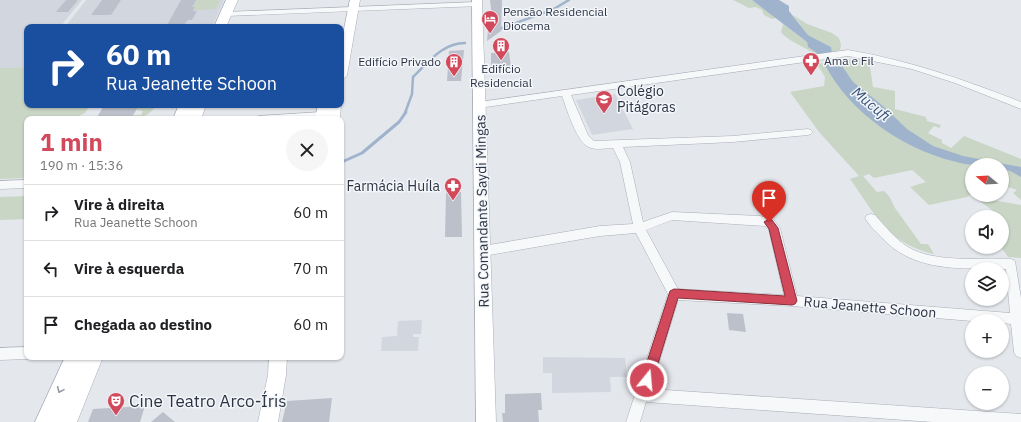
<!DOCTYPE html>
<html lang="pt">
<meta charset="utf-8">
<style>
:root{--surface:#fff;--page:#f6f6f6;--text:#202124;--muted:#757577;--line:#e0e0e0;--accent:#d1495b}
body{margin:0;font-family:"IBM Plex Sans",sans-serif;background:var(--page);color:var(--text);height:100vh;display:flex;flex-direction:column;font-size:15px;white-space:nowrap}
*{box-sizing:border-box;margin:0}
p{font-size:13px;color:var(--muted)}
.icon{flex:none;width:22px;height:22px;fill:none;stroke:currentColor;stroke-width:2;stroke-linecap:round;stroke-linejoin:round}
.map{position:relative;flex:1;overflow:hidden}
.drawer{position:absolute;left:24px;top:116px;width:320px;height:244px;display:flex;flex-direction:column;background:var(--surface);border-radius:8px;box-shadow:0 1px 3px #0004}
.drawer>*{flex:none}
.guide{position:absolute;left:24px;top:24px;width:320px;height:84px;border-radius:8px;box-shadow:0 1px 3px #0004;background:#1a4fa0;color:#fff;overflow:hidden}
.needle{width:26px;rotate:288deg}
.controls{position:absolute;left:965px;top:158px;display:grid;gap:8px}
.controls a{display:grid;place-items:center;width:44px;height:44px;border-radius:50%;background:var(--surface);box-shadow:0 1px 3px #0004;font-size:20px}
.pin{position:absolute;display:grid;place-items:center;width:34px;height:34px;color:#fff;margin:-41px -17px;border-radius:50% 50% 50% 0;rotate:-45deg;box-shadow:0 0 4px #0007}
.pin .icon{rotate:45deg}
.me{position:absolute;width:44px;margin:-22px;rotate:17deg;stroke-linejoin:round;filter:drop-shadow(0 0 3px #0008)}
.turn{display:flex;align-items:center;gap:14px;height:84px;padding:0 16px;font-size:18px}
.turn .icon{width:52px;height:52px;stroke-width:2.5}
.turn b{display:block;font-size:28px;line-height:34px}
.round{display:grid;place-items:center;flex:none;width:42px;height:42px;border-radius:21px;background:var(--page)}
.summary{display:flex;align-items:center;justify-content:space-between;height:68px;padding:0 16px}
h1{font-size:24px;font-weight:700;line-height:30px;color:var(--accent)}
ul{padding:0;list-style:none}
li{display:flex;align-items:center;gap:12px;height:56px;padding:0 16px;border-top:1px solid var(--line)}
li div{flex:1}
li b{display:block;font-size:15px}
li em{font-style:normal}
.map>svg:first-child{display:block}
.built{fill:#d2d6de}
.green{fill:#c9d6c5}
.water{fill:#9fb4cc}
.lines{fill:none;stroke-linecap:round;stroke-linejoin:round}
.stream-far1{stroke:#9fb4cc;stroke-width:2.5}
.stream{stroke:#9fb4cc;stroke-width:3}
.building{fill:#bbc0ca}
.street-casing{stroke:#a9aeb7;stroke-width:1}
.secondary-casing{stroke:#a9aeb7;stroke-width:1}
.primary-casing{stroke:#a3abb8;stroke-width:1}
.street{fill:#f7f8fa;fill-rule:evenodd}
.secondary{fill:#fff;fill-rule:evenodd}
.primary{fill:#fff;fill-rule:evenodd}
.oneway{stroke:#959aa2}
.route{fill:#d1495b;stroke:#882f3b}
.labels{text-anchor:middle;stroke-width:3;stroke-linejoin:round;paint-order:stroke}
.far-poi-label{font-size:12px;fill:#2b3445;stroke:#f4f6f9;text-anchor:start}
.poi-label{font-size:14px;fill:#2b3445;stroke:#f4f6f9;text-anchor:start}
.street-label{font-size:14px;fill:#2b3445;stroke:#f4f6f9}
.water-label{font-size:15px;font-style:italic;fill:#34527a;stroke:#f4f6f9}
.near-poi-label{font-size:17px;fill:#2b3445;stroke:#f4f6f9;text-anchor:start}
</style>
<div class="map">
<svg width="1021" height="422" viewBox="0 0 1021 422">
<rect width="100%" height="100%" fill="#e4e7ec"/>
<path class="built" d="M0 0H82L60 27H27V67L0 68Z
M86 0H224L212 27H65Z
M615 94 633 129 592 135 576 100Z
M422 320 421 334H413V337H419L418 351H381L382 337 397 336 398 321Z
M543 357 625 358 627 377H610L611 392 552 393V373H543Z"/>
<path class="green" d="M196 0H220L216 9 194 10 195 7H192Z
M733 0H752L776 18 772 19 764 15 762 10 756 7 749 8Z
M793 15 807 24 832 33 839 38 841 45 840 50 832 52 831 47 808 35Z
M783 24 807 42 808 47 818 54H815C806 48 785 39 781 32Z
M855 59 869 60 873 87 895 91V109L926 117 927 121 941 125 939 128 934 126 928 133 942 140V143L951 148 964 136 1021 159V200L1013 193 1017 190 1002 185V165H972V194L967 197 929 205 910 187 926 182 912 170 874 178 869 174 863 176 877 192 884 191 889 196 895 208 921 244H928L934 254C888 244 875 214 850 179L859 176 819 132 790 92 824 86 825 77 817 64Z
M27 67V105H90L85 113 73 119H27V175L25 178 0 179V68Z
M139 105H154L156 106C151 113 142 119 134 119L133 115H141L143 111 136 110Z
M27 196V219L0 220V197Z
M981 198 1021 205V258L1008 257 1001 247 1002 229H1003L1002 217H996L992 210 981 202Z"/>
<path class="water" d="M752 0H779L789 6V11L808 35 831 47 832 52 818 54 808 47 807 42Z
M838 60 853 82 883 106 907 129 933 146 963 156 1021 167V177L1010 171 1002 169V165C990 165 977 166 965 164 909 153 850 115 824 63Z"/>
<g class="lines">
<path class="stream-far1" d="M499 29 552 10 569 0
M405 113 412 94 413 77C429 62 442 43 465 43"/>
<path class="stream" d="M344 161 362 153 399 122 406 112"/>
</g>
<path class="building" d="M66 0H78L68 12H56Z
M102 0H121L111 15H91Z
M181 0H196L192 7H195L193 11H197L192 20H188L182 27H166Z
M490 0H502L501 31 487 41 489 18H492Z
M464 50 461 81H447L449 51Z
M509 52 511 68 491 70V53Z
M116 105H139L131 119H96L103 107Z
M461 192 462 237H445L446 193Z
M727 313 743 314 746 332 729 330Z
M541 393 542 410H538L539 422H503L502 413H505V394Z
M332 398 329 422H282L287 401Z
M145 406 140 422H88L93 409Z
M163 412 175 422H151Z"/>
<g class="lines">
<defs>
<path id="street" d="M477 2 481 4 480 6 226 16 222 14 226 12Z
M848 50C908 60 965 80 1021 102V109L955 83 912 69 848 56 571 95 588 135 594 141 733 136 808 129 811 130 813 132 811 134 808 135 733 142 623 147 630 162 643 222 672 212 760 216 773 219 780 228 797 296 1010 313 1006 269C961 268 914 273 881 237 875 231 869 225 865 218L867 215 871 214 875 215C885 226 895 239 908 247 934 263 981 258 1011 259L1015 261 1021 298V358L1016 356 1014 352 1011 324 1002 323V321H972L792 306 678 300 651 389 1021 414V422H933L646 402 640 422H626L668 294 636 233 600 236 483 256 479 254 477 251 479 248 483 246 600 226 633 224 620 162 613 148C606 148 598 150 591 148 577 145 567 109 562 96L479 108 474 105 479 102ZM672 220 765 226 769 230 784 295 678 289 646 230Z
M322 112 327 115 325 117 309 119H253L258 116Z
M27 180V188L0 189V181Z
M27 347V357H32L27 359 0 360V348Z"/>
<path id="secondary" d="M350 0H360L347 75 345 78 341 79V44Z
M472 0H482L496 422H476Z
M318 105 341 104 340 119H315Z
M269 357H287L286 375 278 422H258L268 375Z"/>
<path id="primary" d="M226 0H238L226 27H214Z
M179 105H206L201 119H173Z
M65 357H103L77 422H35Z"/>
</defs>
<use href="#street" class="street-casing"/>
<use href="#secondary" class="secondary-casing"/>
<use href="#primary" class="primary-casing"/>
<use href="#street" class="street"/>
<use href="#secondary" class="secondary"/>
<use href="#primary" class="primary"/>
</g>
<defs><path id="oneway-chevron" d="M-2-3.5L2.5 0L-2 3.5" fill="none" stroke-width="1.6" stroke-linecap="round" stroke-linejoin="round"/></defs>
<use class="oneway" href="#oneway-chevron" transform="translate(60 390) rotate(114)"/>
<path class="route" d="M769 219 772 220 778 228 797 301 795 304 792 305 678 298 653 380 651 384 647 386 643 384 641 380 670 291 674 289 785 296 769 229 764 222Z"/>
<defs>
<symbol id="hotel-pin" viewBox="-11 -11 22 30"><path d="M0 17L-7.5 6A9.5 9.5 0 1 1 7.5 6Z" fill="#d1495b" stroke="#f4f6f9"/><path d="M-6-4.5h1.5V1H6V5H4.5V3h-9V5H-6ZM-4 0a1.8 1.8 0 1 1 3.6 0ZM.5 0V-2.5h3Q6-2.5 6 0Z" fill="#fff"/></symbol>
<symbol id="building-pin" viewBox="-11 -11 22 30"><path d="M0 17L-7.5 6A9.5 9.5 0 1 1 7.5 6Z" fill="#d1495b" stroke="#f4f6f9"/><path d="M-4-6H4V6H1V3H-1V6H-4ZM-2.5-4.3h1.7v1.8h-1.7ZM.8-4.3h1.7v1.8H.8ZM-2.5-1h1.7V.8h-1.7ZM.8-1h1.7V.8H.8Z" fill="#fff"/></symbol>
<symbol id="pharmacy-pin" viewBox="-11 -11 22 30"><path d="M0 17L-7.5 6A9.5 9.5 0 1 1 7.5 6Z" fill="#d1495b" stroke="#f4f6f9"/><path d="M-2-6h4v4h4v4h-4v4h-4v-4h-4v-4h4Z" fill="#fff"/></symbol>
<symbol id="school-pin" viewBox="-11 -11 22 30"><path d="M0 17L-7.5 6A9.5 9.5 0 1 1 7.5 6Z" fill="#d1495b" stroke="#f4f6f9"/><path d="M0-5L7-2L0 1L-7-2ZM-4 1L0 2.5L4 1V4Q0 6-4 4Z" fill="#fff"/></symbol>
<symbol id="theatre-pin" viewBox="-11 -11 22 30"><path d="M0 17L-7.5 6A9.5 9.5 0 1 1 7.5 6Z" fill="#d1495b" stroke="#f4f6f9"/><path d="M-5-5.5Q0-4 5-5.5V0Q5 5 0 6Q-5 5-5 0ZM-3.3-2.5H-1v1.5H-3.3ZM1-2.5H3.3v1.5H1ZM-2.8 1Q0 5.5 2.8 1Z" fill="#fff"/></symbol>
</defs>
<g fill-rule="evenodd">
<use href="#hotel-pin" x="480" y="9" width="20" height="27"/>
<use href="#building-pin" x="491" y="36" width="20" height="27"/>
<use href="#pharmacy-pin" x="801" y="51" width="20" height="27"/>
<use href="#building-pin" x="444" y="52" width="20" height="27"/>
<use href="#school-pin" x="594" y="89" width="20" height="27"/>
<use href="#pharmacy-pin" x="443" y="176" width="20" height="27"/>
<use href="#theatre-pin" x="106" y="391" width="20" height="27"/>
</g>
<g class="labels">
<g class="far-poi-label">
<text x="503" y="16">Pensão Residencial<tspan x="503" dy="14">Diocema</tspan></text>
<text x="824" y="65">Ama e Fil</text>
<text x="441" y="66" text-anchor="end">Edifício Privado</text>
<text x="501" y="73" text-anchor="middle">Edifício<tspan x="501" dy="14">Residencial</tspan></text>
</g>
<g class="poi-label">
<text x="617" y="96">Colégio<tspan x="617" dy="16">Pitágoras</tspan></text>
<text x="440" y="191" text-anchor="end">Farmácia Huíla</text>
</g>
<g class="street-label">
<text transform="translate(482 211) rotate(-91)" y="5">Rua Comandante Saydi Mingas</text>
<text transform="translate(870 307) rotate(5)" y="5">Rua Jeanette Schoon</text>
</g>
<g class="water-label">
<text transform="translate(871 104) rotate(39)" y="5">Mucufi</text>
</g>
<g class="near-poi-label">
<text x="129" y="407">Cine Teatro Arco-Íris</text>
</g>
</g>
</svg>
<div class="controls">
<a><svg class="needle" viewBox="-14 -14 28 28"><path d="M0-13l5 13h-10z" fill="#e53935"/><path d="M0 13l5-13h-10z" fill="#757577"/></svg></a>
<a><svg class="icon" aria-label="sound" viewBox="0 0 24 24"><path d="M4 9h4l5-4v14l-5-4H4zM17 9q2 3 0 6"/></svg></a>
<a><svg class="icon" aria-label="layers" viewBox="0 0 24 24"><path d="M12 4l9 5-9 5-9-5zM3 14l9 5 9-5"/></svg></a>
<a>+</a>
<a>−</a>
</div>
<div class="pin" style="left:769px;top:222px;background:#d93025"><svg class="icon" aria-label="arrive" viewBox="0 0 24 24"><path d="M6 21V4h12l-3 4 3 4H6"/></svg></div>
<svg class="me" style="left:647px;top:380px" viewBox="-20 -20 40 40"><circle r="17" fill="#d1495b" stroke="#fff" stroke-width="3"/><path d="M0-11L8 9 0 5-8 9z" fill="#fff"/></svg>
<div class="guide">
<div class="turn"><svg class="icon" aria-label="right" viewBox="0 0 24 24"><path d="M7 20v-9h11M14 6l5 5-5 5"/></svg><div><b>60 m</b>Rua Jeanette Schoon</div></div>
</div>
<section class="drawer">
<div class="summary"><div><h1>1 min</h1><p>190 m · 15:36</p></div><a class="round"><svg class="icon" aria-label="close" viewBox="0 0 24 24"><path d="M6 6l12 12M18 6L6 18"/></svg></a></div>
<ul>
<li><svg class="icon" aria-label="right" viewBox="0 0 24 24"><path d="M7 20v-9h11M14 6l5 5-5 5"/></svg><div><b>Vire à direita</b><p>Rua Jeanette Schoon</p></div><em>60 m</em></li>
<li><svg class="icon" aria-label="left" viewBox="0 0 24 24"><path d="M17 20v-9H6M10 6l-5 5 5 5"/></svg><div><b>Vire à esquerda</b></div><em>70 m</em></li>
<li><svg class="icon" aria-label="arrive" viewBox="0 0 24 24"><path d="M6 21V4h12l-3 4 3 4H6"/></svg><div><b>Chegada ao destino</b></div><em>60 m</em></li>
</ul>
</section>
</div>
